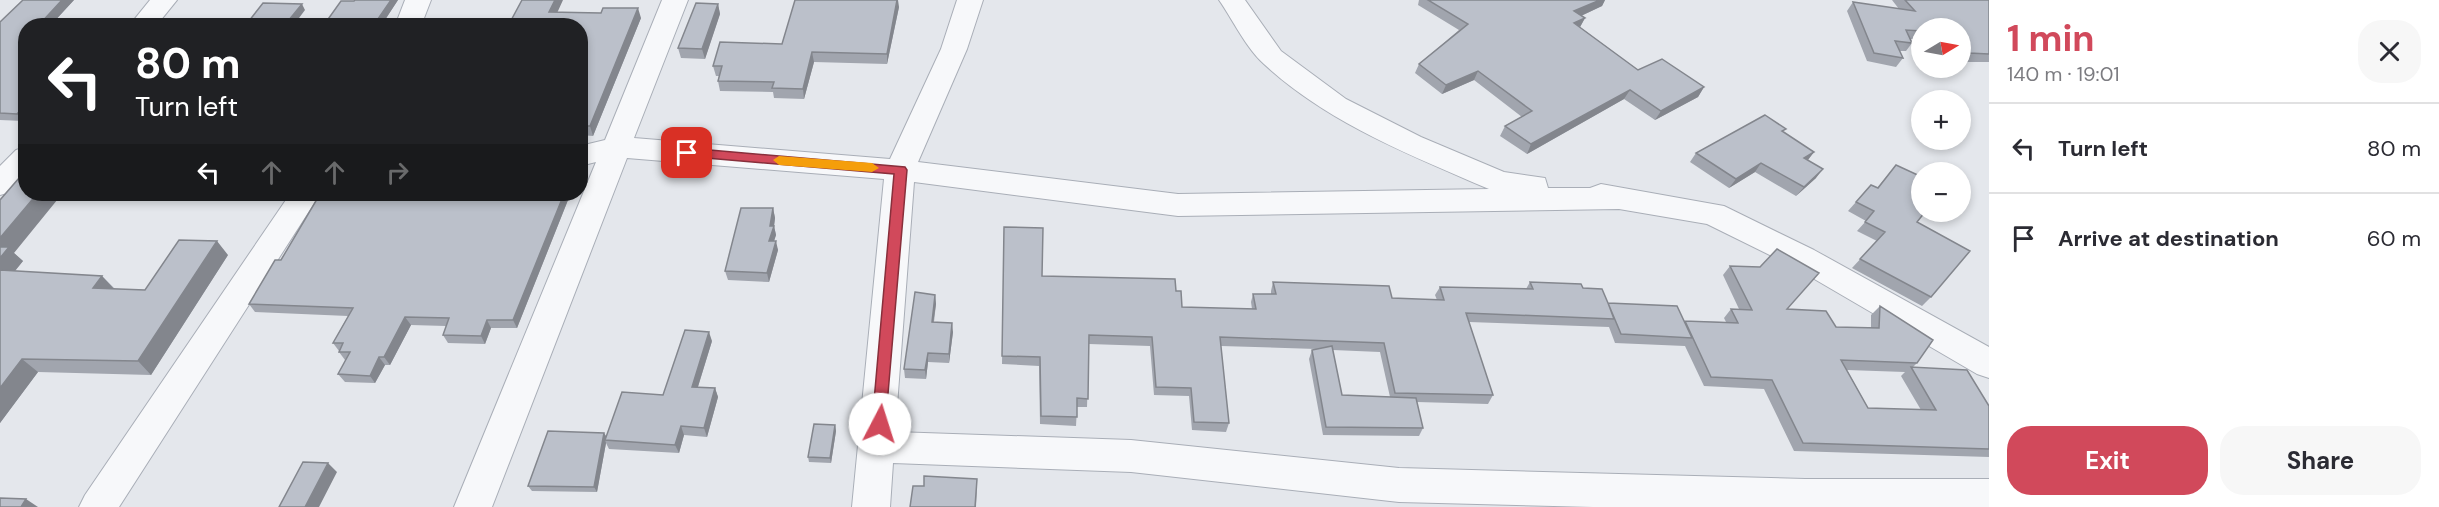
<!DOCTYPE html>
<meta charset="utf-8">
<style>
:root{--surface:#fff;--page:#f7f7f7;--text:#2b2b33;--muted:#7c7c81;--line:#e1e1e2;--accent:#d1495b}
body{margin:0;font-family:"DM Sans",sans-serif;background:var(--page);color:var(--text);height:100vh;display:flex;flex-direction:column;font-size:22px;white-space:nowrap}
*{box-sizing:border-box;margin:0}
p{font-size:20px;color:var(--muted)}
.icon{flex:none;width:33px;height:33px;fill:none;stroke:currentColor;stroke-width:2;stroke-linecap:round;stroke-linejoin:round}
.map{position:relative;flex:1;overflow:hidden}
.sheet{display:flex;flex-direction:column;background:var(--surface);width:450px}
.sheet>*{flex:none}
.hud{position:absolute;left:18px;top:18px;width:570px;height:183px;border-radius:24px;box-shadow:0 3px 9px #0003;background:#202124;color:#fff;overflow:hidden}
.needle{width:39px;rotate:80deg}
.fabs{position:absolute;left:1911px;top:18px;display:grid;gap:12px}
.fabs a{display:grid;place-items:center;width:60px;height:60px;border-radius:50%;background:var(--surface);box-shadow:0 3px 9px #0003;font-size:30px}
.pin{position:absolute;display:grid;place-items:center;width:51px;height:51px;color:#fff;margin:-26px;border-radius:12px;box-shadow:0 3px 9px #0006}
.me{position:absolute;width:66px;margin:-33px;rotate:5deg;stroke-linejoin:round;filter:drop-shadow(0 0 4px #0008)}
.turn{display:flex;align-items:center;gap:21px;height:126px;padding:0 18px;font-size:27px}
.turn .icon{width:78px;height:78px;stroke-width:2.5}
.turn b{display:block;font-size:42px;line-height:51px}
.lanes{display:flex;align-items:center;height:57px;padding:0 18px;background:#0003;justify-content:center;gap:30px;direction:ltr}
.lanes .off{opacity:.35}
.round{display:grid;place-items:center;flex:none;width:63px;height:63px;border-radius:24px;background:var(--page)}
.headline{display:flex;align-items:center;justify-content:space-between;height:102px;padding:0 18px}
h1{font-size:36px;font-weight:700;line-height:45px;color:var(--accent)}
.primary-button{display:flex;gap:12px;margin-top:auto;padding:12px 18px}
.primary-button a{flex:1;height:69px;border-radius:24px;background:var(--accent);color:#fff;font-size:24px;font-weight:700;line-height:69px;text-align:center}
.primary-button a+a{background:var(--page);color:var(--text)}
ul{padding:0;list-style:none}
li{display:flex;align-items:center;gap:18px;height:90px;padding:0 18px;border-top:2px solid var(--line)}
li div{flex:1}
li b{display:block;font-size:22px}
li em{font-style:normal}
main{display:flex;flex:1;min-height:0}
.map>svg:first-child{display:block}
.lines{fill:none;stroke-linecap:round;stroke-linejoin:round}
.minor-casing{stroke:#a9aeb7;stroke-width:2}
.minor{fill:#f7f8fa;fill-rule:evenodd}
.wall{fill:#a1a5ae;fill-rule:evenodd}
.shaded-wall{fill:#83868d}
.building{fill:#bbc0ca;stroke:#83868d;stroke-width:1.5}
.route{fill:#d1495b;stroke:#882f3b;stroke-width:1.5}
.slow{fill:#f59e0b}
</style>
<main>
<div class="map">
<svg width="1989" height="507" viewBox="0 0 1989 507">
<rect width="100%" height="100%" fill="#e4e7ec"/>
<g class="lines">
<defs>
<path id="minor" d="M150 0H177L156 26H129Z
M405 0H431L421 26H395Z
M662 0H688L634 138 890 159 941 49 957 0H983L967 49 918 162 1178 194 1489 189C1410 155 1328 123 1264 64 1246 48 1233 20 1219 0H1245L1281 51 1346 99 1421 137 1504 172 1545 178 1548 188H1590L1601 184 1724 206 1814 250 1989 347V378L1977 374 1792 266 1707 224 1619 209 1178 216 914 182 895 432 1131 440 1399 468 1805 479H1989V507H1593L1399 502 1131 472 893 463 890 507H852L884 179 627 158 492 507H454L596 162 580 166V146L605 140Z
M26 147V176L11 192 0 195V166L16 150Z
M290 194H320L119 507H79L85 495Z"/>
</defs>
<use href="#minor" class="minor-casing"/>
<use href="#minor" class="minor"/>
</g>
<path class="wall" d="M23 0H74L50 26H26V118L23 121 0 120V22Z
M355 0H398L381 26H327L326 22Z
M1419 0H1605L1602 6 1581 16 1585 18 1580 27 1638 70 1704 87 1698 97 1655 120 1624 99 1527 154 1500 136 1505 126 1522 117 1474 80 1442 94 1415 73 1419 64 1459 30 1418 5Z
M1892 0H1989V62H1962L1960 59V28H1922V39H1910L1912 43 1906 51H1899L1903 58 1896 67 1867 61 1847 11 1853 2 1899 9Z
M718 4 720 14 705 59 681 58 678 48Z
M899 7 887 64 814 62 804 99 774 98 773 92 720 91 718 81 719 76H716L713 66Z
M557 12 641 18 593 136 580 135V26Z
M1783 133 1814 152 1808 160 1816 178 1796 196 1755 172 1729 188 1690 162 1696 153Z
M1896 165 1917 222 1931 297 1922 306 1852 268 1877 241 1857 231 1866 221 1848 211 1871 185 1877 188Z
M0 200 14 253 23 261 15 271 102 276 115 289 145 290 228 255 151 375 38 372 0 423Z
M568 200 517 328H491L485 344 448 343 443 335 446 326 411 325 390 365H385L375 383 345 382 338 374 346 360H345L339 352V351L333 343 348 316 255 312 249 304 281 260Z
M773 208 775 218 774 226 776 235 774 241 778 250 769 282 728 280 725 271Z
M1004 227 1042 276 1176 291 1182 307 1252 309 1251 302 1253 294H1271V291L1273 282 1392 298 1437 300 1435 295 1440 287 1526 289 1530 282 1583 288 1608 303 1684 322 1685 321 1726 322 1724 318 1731 309H1739L1723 275 1730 266 1787 309 1836 327 1871 328V315L1880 306 1917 363 1913 367 1989 406V457L1794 451 1764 389 1704 386 1685 346 1615 343 1609 327 1469 322 1493 395 1488 404 1417 402 1423 428 1419 436 1323 435 1309 359 1312 350 1316 349 1221 346 1229 423 1226 432 1192 430 1189 396 1154 395 1150 346 1089 344 1087 407H1077L1076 426 1040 424 1039 366 1002 364ZM1333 350 1380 352 1390 397 1342 395ZM1847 370 1905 372 1901 376 1921 410 1868 408Z
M935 295 936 304 934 322 953 332 949 363 928 362 926 379 905 378 904 369Z
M712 341 698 387 715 388 718 397 707 437 684 435 679 453 609 449 606 443 597 492 532 491 528 486 604 433 606 436 663 395Z
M835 425 836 431 831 463 809 462 808 457Z"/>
<path class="shaded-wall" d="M62 0H74L50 26H38Z
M391 0H398L381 26H373L372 24Z
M555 0H563L553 22 549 12Z
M897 0H898L899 7 887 64V54Z
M1600 0H1605L1602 6 1570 21 1574 11Z
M302 4 305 10 293 26H284Z
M718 4 720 14 705 59 702 49Z
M638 8 641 18 593 136 590 126Z
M1585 18 1580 27 1574 23Z
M812 52 814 62 804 99 803 89Z
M1478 71 1474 80 1442 94 1446 85Z
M1704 87 1698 97 1655 120 1661 111Z
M1630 90 1624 99 1527 154 1531 144Z
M26 104V118L23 121 17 114Z
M1814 152 1807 161 1804 158Z
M1761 163 1755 172 1729 188 1736 179Z
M1823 169 1816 178 1796 196 1804 187Z
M37 194H62L14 253 23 261 5 283 0 278V238Z
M564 194H565L568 200 517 328 513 320Z
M773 208 775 218 774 226 776 235 771 250 769 241 770 226Z
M217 241 228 255 151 375 138 361Z
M776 241 778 250 769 282 767 273Z
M102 276 115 290 93 288Z
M935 295 936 304 932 331V322Z
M405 317 411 325 390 365 384 357Z
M487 320 491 328 485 344 481 336Z
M952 323 953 332 949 363V354Z
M709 332 712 341 695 396 692 387Z
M928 353V362L926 379 925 370Z
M379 357 385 365 375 383 370 376Z
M22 359 38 372 0 423V388Z
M715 388 718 397 707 437 704 428Z
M835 425 836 431 831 463 830 458Z
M681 426 684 435 679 453 675 445Z
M604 433 607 438 605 440 606 443 597 492 594 487Z
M328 463 337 472 319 507H305Z
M977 479 976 507H975Z
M26 499 38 507H21Z"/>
<path class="building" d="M23 0H62L38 26H26V104L17 114 0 113V22Z
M355 0H391L378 19 372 24 326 22 341 1H354Z
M522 0H555L549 12 601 13 603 8H638L590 126H580V26H508Z
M795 0H897L887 54 812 52 803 89 772 88 774 82 718 81 722 66H713L720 42 782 44Z
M1428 0H1600L1574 11 1585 18 1574 23 1638 70 1662 59 1704 87 1661 111 1630 90 1531 144 1505 126 1532 111 1478 71 1446 85 1419 64 1468 24Z
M1905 0H1989V54L1969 53 1960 42V28H1922V31L1906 30 1912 43 1895 41 1903 58 1874 53 1853 2 1915 11Z
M263 3 302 4 284 26H245Z
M696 3 718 4 702 49 678 48Z
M1765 115 1786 129 1782 131 1814 152 1804 158 1823 169 1804 187 1761 163 1736 179 1696 153Z
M1896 165 1922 177V212H1925L1917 222 1970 251 1931 297 1860 259 1885 232 1865 222 1874 211 1856 202 1871 185 1878 188Z
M26 170V194H37L0 238V200Z
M320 194H564L513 320H487L481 336 443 335 449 318 405 317 384 357H379L370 376 338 374 350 352H339L343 343H333L353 308 249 304 275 260H281Z
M741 208H773L770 226H774L769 241H776L767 273 725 271Z
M1004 227 1043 228 1042 276 1175 279 1176 291H1181L1182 307 1256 309 1253 294H1276L1273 282 1389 286 1392 298 1444 300 1440 287 1533 289 1530 282 1581 284 1583 288 1602 289 1608 303 1677 306 1692 338 1621 334 1608 303 1614 319 1466 313 1493 395 1395 393 1384 343 1220 337 1229 423 1194 422 1191 388 1156 387 1152 337 1089 335 1088 399 1077 398V417L1041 416 1040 357 1002 356Z
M179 240 217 241 138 361 22 359 0 388V270L102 276 93 288 145 290Z
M0 247H9L0 258Z
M1777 249 1819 273 1787 309 1826 311 1836 327 1879 328 1880 306 1933 340 1917 363 1841 360 1868 408 1936 410 1911 367 1967 370 1989 406V449L1803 443 1772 380 1711 377 1685 321 1738 323 1731 309 1752 310 1730 266 1760 267Z
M915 292 935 295 932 322 952 323 949 354 928 353 925 370 904 369Z
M685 330 709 332 692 387 715 388 704 428 681 426 675 445 605 440 622 392 663 395Z
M1332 346 1342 395 1416 398 1423 428 1326 427 1312 350Z
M814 424 835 425 830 458 808 457Z
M548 431 604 433 594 487 528 486Z
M303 462 328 463 305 507H279Z
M924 476 977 479 975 507H910L913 486H924Z
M0 498 26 499 21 507H0Z"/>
<path class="route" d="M687 148 905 167 907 170 885 429 880 431 872 424 894 174 683 156 681 153Z"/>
<path class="slow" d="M779 156 872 163 879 168 872 172 779 165 773 160Z"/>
</svg>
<div class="fabs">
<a><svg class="needle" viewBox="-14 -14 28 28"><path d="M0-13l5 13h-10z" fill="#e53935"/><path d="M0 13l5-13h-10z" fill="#7c7c81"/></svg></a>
<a>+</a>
<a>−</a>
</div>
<div class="pin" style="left:687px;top:153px;background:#d93025"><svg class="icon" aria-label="arrive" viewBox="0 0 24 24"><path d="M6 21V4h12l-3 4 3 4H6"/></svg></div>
<svg class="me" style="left:880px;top:424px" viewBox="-20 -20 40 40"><circle r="19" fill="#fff"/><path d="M0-13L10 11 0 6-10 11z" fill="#d1495b"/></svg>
<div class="hud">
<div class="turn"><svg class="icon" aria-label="left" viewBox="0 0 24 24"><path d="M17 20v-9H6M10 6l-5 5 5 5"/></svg><div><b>80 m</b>Turn left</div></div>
<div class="lanes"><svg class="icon" aria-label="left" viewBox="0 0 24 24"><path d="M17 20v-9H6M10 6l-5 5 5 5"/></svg><svg class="icon off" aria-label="ahead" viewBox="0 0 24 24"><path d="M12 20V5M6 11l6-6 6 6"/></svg><svg class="icon off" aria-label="ahead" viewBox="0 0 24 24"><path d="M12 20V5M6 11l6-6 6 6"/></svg><svg class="icon off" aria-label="right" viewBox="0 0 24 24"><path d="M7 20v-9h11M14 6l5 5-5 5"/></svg></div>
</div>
</div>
<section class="sheet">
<div class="headline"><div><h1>1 min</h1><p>140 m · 19:01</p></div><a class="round"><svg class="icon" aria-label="close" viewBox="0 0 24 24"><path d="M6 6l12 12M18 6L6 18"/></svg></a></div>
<ul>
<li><svg class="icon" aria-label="left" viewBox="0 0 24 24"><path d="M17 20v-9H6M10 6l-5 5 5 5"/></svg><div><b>Turn left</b></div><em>80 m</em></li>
<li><svg class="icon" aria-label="arrive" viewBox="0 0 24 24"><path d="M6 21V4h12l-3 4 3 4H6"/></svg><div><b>Arrive at destination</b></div><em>60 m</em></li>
</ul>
<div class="primary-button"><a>Exit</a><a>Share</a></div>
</section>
</main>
